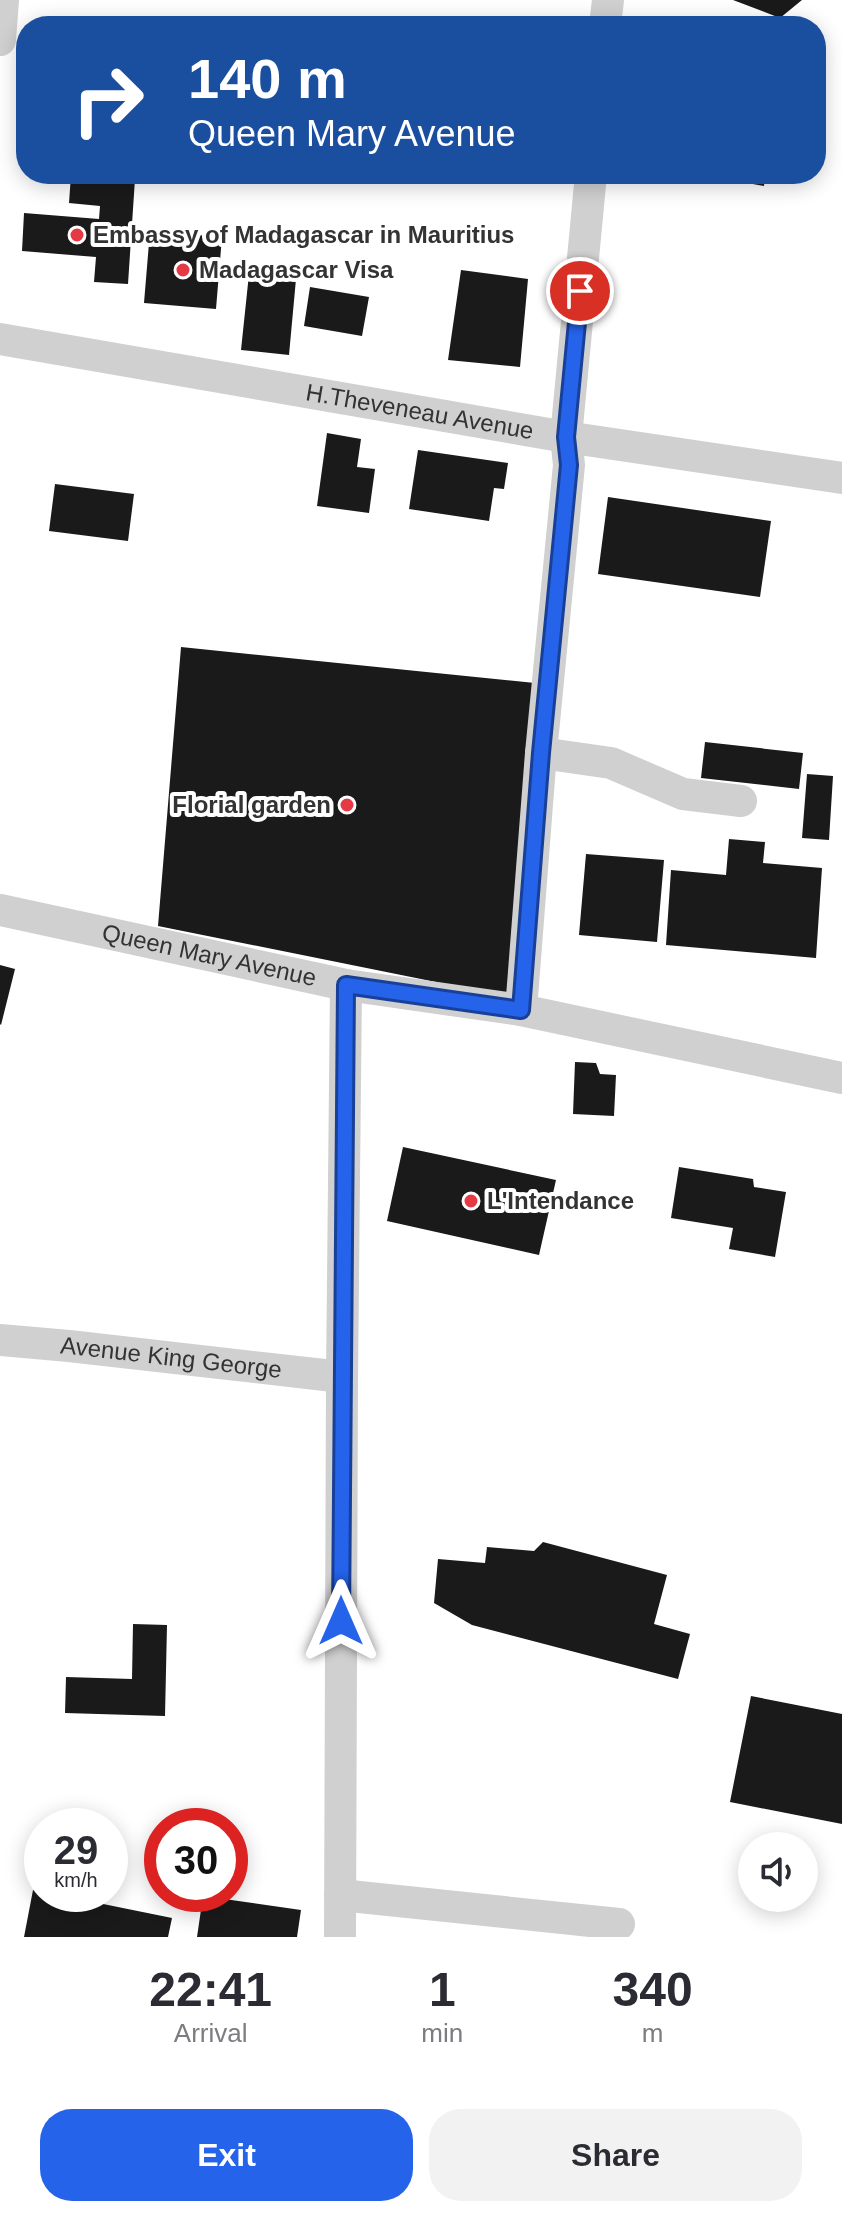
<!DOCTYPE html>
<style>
:root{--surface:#fff;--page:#f2f2f3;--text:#2b2b33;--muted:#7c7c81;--accent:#2563eb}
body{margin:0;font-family:Helvetica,sans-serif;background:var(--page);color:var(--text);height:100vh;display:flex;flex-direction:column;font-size:30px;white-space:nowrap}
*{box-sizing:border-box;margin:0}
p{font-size:26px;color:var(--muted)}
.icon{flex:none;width:44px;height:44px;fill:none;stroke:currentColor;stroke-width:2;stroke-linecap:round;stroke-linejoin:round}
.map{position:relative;height:1937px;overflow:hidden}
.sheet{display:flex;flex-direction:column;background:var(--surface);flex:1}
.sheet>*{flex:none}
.banner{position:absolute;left:16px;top:16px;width:810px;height:168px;border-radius:32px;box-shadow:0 4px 20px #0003;background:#1a4fa0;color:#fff;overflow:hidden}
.fabs{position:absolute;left:738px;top:1832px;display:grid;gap:16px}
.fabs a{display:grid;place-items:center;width:80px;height:80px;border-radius:50%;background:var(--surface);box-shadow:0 4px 20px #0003;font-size:40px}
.speed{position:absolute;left:24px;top:1808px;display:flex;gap:16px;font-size:40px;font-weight:700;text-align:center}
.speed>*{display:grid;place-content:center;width:104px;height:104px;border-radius:50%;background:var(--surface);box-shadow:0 4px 20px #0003;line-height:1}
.speed small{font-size:20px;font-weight:400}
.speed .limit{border:12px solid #d22;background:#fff;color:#111}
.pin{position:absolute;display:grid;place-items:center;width:68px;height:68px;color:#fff;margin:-34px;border:4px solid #fff;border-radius:50%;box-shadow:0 2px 8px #0007}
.me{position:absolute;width:88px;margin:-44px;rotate:0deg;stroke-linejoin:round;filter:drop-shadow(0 0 6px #0008)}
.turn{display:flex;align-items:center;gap:28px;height:168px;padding:0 40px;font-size:36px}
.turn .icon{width:104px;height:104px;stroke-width:2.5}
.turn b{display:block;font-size:56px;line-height:68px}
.eta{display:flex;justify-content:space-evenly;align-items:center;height:136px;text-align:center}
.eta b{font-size:48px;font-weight:600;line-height:56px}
.action{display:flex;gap:16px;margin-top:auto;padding:16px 40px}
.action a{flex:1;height:92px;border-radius:32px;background:var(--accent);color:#fff;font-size:32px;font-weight:600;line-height:92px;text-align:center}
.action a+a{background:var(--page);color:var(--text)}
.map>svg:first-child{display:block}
.building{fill:#1a1a1a}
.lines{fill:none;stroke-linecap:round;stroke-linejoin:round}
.minor{stroke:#d0d0d0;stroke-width:32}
.route-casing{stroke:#184099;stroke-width:20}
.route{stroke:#2563eb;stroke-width:14}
.poi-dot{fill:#e63946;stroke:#fff;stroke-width:3}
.labels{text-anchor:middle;stroke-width:8;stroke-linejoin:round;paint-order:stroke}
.poi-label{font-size:24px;font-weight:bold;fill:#333;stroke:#fff;text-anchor:start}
.street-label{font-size:24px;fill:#333;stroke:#fff}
</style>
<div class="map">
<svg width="842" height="1937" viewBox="0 0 842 1937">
<rect width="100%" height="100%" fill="#fff"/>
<path class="building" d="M733 0H802L780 18Z
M696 174H765L764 186Z
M71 175 135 179 128 284 94 282 96 257 22 251 24 213 99 219 100 206 69 203Z
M150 231 222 237 216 309 144 303Z
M461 270 528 279 520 367 448 360Z
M249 274 296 279 289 355 241 350Z
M310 287 369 297 362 336 304 326Z
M327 433 361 439 357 467 375 469 369 513 317 506Z
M418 450 508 463 504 489 494 488 489 521 409 509Z
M55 484 134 494 128 541 49 531Z
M608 497 771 521 760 597 598 574Z
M181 647 535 683 510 997 158 926Z
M705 742 803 753 799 789 701 778Z
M807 774 833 776 829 840 802 838Z
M729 839 765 842 763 863 822 868 816 958 666 945 671 870 726 875Z
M586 854 664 860 657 942 579 935Z
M0 965 15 969 1 1025 0 1024Z
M575 1062 596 1063 600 1074 616 1075 614 1116 573 1114Z
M403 1147 556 1180 539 1255 387 1221Z
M679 1167 753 1179 754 1187 786 1192 775 1257 729 1249 733 1228 671 1218Z
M543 1542 667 1575 654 1624 690 1634 678 1679 472 1625 434 1603 438 1559 485 1563 487 1547 534 1551Z
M133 1624 167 1625 165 1716 65 1713 66 1677 132 1679Z
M751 1696 842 1714V1824L730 1802Z
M33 1890 42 1892V1894H54L172 1918 168 1937H24Z
M203 1896 301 1910 297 1937H197Z"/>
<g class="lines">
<g class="minor">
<path d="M605 26 608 0"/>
<path d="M0 40 3 0"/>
<path id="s1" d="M0 339 566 437 842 478"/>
<path d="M541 753 611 763 683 794 741 801"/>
<path id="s2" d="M0 910 346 985 521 1010 842 1078"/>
<path d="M521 1010 541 753 569 465 566 437 591 174"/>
<path id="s3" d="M0 1340 69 1346 342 1377"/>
<path d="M340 1895 619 1924"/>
<path d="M340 1937 342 1377 346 985"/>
</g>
</g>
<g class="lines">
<defs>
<path id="route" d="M341 1621 346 985 521 1010 541 753 569 465 566 437 580 291"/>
</defs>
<use href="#route" class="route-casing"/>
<use href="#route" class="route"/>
</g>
<g class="poi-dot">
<circle cx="77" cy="235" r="8"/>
<circle cx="183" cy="270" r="8"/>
<circle cx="347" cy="805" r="8"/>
<circle cx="471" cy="1201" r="8"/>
</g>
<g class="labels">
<g class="poi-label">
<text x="93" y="243">Embassy of Madagascar in Mauritius</text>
<text x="199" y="278">Madagascar Visa</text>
<text x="331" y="813" text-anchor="end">Florial garden</text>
<text x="487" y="1209">L'Intendance</text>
</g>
<g class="street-label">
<text dy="8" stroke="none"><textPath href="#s1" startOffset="426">H.Theveneau Avenue</textPath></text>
<text dy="8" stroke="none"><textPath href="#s2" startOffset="214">Queen Mary Avenue</textPath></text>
<text dy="8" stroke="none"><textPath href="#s3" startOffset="172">Avenue King George</textPath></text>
</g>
</g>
</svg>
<div class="fabs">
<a><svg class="icon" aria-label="sound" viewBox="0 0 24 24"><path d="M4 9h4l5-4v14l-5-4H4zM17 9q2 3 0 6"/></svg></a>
</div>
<div class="speed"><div>29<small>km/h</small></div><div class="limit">30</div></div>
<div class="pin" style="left:580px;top:291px;background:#d93025"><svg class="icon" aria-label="arrive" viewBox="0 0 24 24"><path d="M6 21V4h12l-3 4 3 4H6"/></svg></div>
<svg class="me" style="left:341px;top:1621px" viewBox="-20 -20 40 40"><path d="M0-17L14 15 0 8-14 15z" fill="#2563eb" stroke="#fff" stroke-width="4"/></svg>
<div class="banner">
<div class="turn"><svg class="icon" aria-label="right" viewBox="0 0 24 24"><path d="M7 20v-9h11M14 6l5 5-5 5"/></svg><div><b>140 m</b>Queen Mary Avenue</div></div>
</div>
</div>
<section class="sheet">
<div class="eta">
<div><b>22:41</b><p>Arrival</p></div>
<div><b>1</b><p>min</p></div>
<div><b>340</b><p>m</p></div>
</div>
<div class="action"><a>Exit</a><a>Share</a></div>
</section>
